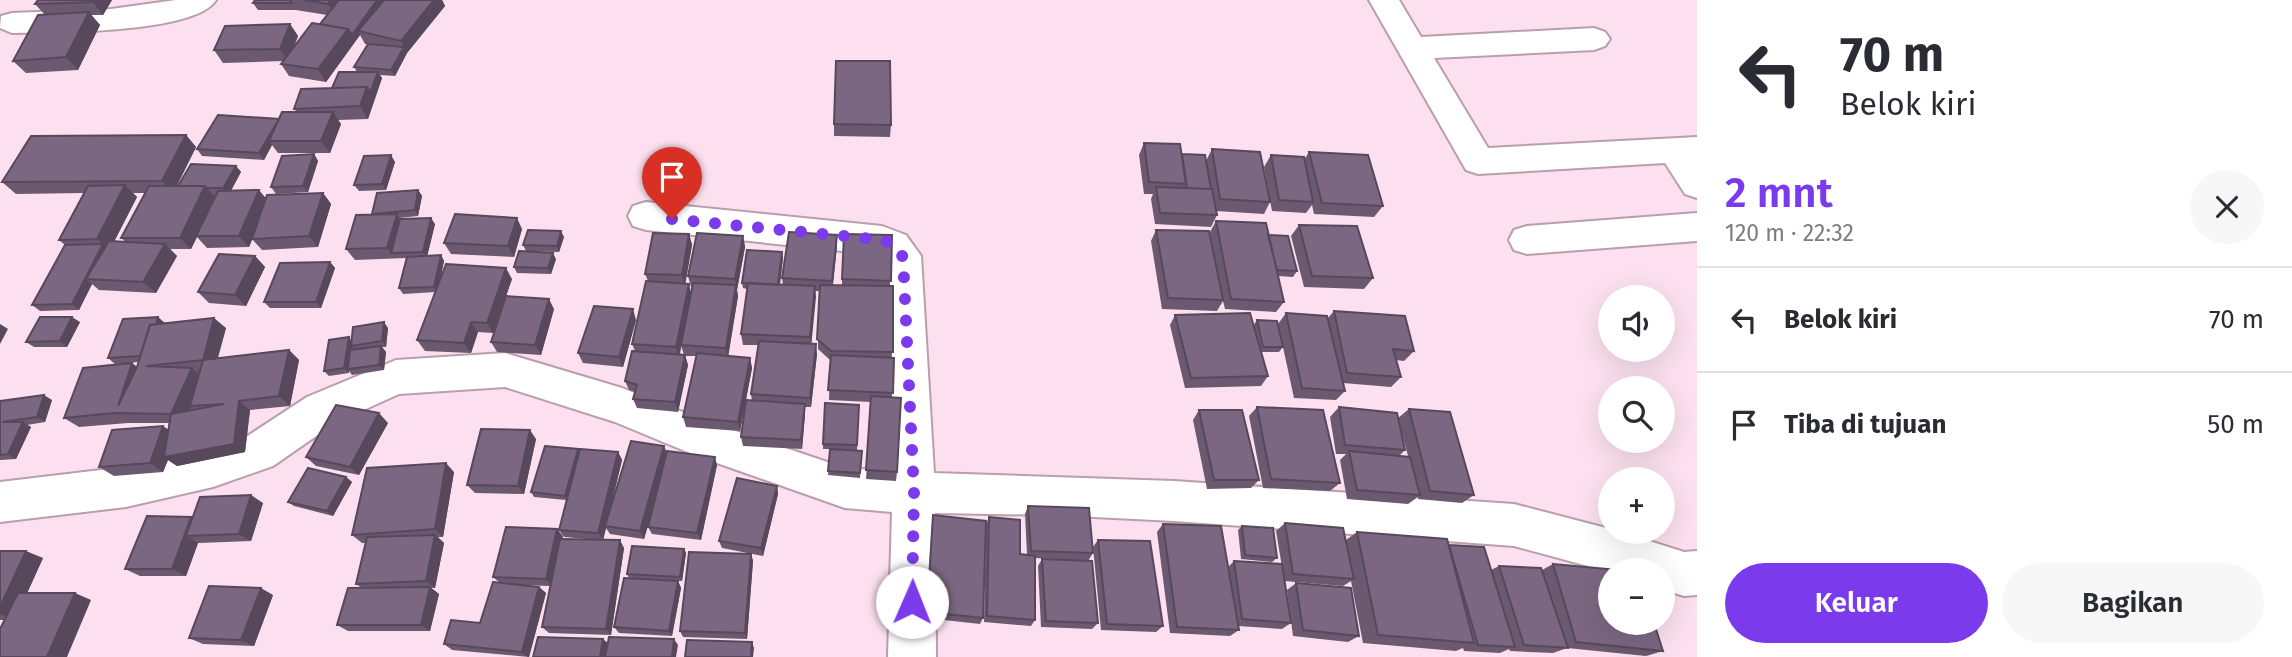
<!DOCTYPE html>
<html lang="id">
<meta charset="utf-8">
<style>
:root{--surface:#fff;--page:#f7f7f7;--text:#2b2b33;--muted:#7c7c81;--line:#e1e1e2;--accent:#7c3aed}
body{margin:0;font-family:"Fira Sans",sans-serif;background:var(--page);color:var(--text);height:100vh;display:flex;flex-direction:column;font-size:26px;white-space:nowrap}
*{box-sizing:border-box;margin:0}
p{font-size:23px;color:var(--muted)}
.icon{flex:none;width:38px;height:38px;fill:none;stroke:currentColor;stroke-width:2;stroke-linecap:round;stroke-linejoin:round}
.map{position:relative;flex:1;overflow:hidden}
.details{display:flex;flex-direction:column;background:var(--surface);width:595px}
.details>*{flex:none}
.guide{background:#fff;color:var(--text);overflow:hidden}
.controls{position:absolute;left:1598px;top:285px;display:grid;gap:14px}
.controls a{display:grid;place-items:center;width:77px;height:77px;border-radius:50%;background:var(--surface);box-shadow:0 7px 28px #0002;font-size:35px}
.pin{position:absolute;display:grid;place-items:center;width:60px;height:60px;color:#fff;margin:-72px -30px;border-radius:50% 50% 50% 0;rotate:-45deg;box-shadow:0 0 7px #0007}
.pin .icon{rotate:45deg}
.me{position:absolute;width:77px;margin:-38px;rotate:1deg;stroke-linejoin:round;filter:drop-shadow(0 0 5px #0008)}
.turn{display:flex;align-items:center;gap:24px;height:147px;padding:0 28px;font-size:32px}
.turn .icon{width:91px;height:91px;stroke-width:2.5}
.turn b{display:block;font-size:49px;line-height:60px}
.round{display:grid;place-items:center;flex:none;width:74px;height:74px;border-radius:37px;background:var(--page)}
.headline{display:flex;align-items:center;justify-content:space-between;height:119px;padding:0 28px}
h1{font-size:42px;font-weight:600;line-height:52px;color:var(--accent)}
.cta{display:flex;gap:14px;margin-top:auto;padding:14px 28px}
.cta a{flex:1;height:80px;border-radius:42px;background:var(--accent);color:#fff;font-size:28px;font-weight:600;line-height:80px;text-align:center}
.cta a+a{background:var(--page);color:var(--text)}
ul{padding:0;list-style:none}
li{display:flex;align-items:center;gap:21px;height:105px;padding:0 28px;border-top:2px solid var(--line)}
li div{flex:1}
li b{display:block;font-size:26px}
li em{font-style:normal}
main{display:flex;flex:1;min-height:0}
.map>svg:first-child{display:block}
.lines{fill:none;stroke-linecap:round;stroke-linejoin:round}
.minor-casing{stroke:#b99eac;stroke-width:4}
.minor{fill:#fff;fill-rule:evenodd}
.wall{fill:#6b5970;fill-rule:evenodd}
.shaded-wall{fill:#57485b}
.building{fill:#7c6782;stroke:#57485b;stroke-width:2}
.route{stroke:#7c3aed;stroke-width:12;stroke-dasharray:0 21.6}
</style>
<main>
<div class="map">
<svg width="1697" height="657" viewBox="0 0 1697 657">
<rect width="100%" height="100%" fill="#fce0ef"/>
<g class="lines">
<defs>
<path id="minor" d="M176 0H216C195 34 52 32 12 33L0 28 1 16 12 13 111 9Z
M1369 0H1399L1421 37 1594 28 1605 32 1610 39 1605 46 1594 50 1434 58 1488 148 1697 137V198L1685 194 1665 163 1478 174 1466 170Z
M646 202 882 226 906 235 921 256 934 473 1174 481 1514 504 1610 529V532H1621L1684 552 1697 551V595L1684 596 1662 589V570L1610 572 1514 546 1174 521 1054 515 935 513 936 657H888L892 512 845 508 697 456 615 422 505 387 399 394 335 423 273 466 213 487 126 507 0 522V482L126 467 213 447 246 437 307 397 396 360 505 353 622 388 703 420 845 468 892 471 885 261 880 255 646 230 633 226 628 216 633 206Z
M1697 213V241L1527 254 1514 250 1509 240 1514 230 1527 226Z"/>
</defs>
<use href="#minor" class="minor-casing"/>
<use href="#minor" class="minor"/>
</g>
<path class="wall" d="M112 0 103 15H91L100 25 78 70 26 73 13 61 45 15 35 4Z
M255 0H442L445 6 407 53 395 76 380 75 382 78 368 119 338 120 341 124 330 153H278L272 145 264 160 202 156 197 149 297 112 294 109 332 88 357 72 354 67 368 44H365L360 35 326 82 289 76 281 64 283 61 223 63 214 50 290 24 298 36 294 47 320 24 327 15 296 10H258L253 3Z
M834 124 891 125 890 137 834 136Z
M186 135 196 147 177 186 236 166 241 172 231 191 266 199 323 193 331 204 318 247 262 250 252 239 249 247 207 248 197 237 191 249H170L177 256 156 293 99 290 92 284 79 310 40 311 32 305 65 245 59 240 84 193 16 194 2 182ZM133 193H145L121 238 126 242H114L137 197Z
M1144 143 1206 161 1212 149 1270 202 1264 214 1216 211 1217 215 1211 227 1155 224 1151 199 1153 194H1144L1139 155Z
M1309 152 1383 206 1374 217 1314 214 1312 205 1306 213 1272 211 1264 167 1271 155 1304 160Z
M314 154 318 161 308 192 276 194 271 187Z
M395 162 386 190 359 191 354 185Z
M418 190 422 196 418 216 399 218 400 219 435 224 427 256 441 255 444 261 440 281 512 279 493 333 478 332 471 353 425 351 417 340 436 292 403 294 399 288 407 258 355 260 346 249 373 214Z
M1216 221 1268 235 1297 271 1293 277 1278 276 1284 302 1276 312 1225 309 1223 301 1217 311 1162 309 1151 241 1156 230 1219 281 1210 232Z
M1299 225 1373 278 1364 289 1304 287 1291 236Z
M522 229 514 257 451 254 444 243Z
M689 234 692 245 685 284H689L691 294 693 287H691L688 276 743 236 745 247 737 290 738 296 728 356 750 358 752 368 740 431 686 427 683 417 696 356H685L688 365 678 412 637 408 633 399 635 392 629 390 625 381 635 351 632 344 648 281 645 274ZM681 346 684 355H680Z
M892 235 890 286 892 358H894L892 397 897 472 896 481 866 479 871 402 829 400 830 360 818 349 819 291H815L811 344 817 354 811 407H805V414L802 449 743 446 741 437 752 401 751 394 758 345H743L741 334 747 289 743 288 742 283 783 258 780 284 783 285 782 278 837 246 833 285 842 286V279Z
M564 237 559 252 526 251 523 245Z
M255 256 265 267 246 306 209 303 198 292Z
M556 259 551 274 517 273 514 267Z
M330 262 335 268 321 308H270L264 302Z
M554 309 541 355 497 352 491 342Z
M1334 311 1414 351 1404 361 1396 360 1401 377 1391 387 1343 383 1345 391 1336 400 1294 398 1278 324 1286 313 1328 318Z
M1175 315 1253 326 1257 320 1283 347 1279 352H1261L1268 376 1261 386 1185 388 1170 325Z
M636 320 623 367 583 363 578 353Z
M80 322 67 347H34L26 342Z
M165 323 226 328 218 358 289 350 299 360 290 406 250 410 245 452 177 466 168 460 163 472 114 476 99 467 163 426 168 430 169 423H128L79 427 64 418 132 363 137 367 139 362 115 364 108 358Z
M388 328 386 347H382L386 352 384 370 352 375 349 371V373L329 376 324 371 352 341Z
M52 400 45 422 27 425 31 427 16 459 0 460V401Z
M859 405 857 450 862 451 860 478 828 475 830 449H823V444Z
M1257 407 1340 483 1330 491 1263 488 1249 416Z
M1339 407 1405 450 1399 456H1408L1398 418 1409 409 1474 495 1462 503 1418 499V497L1408 504 1347 499 1340 460 1346 454H1336L1330 417Z
M1199 410 1259 480 1251 488 1207 489 1193 420Z
M388 423 359 475 316 466 306 457Z
M536 439 524 494 475 493 467 485Z
M578 449 579 452H618L622 460 613 498 667 452 717 465 701 540 652 534 648 527 650 519 644 539 610 534 606 528 603 540 624 548 611 635 549 633 542 627 550 586 516 585 539 587 546 593 529 657 452 650 444 644 480 623 500 583 493 577 563 536 562 539 598 540 564 537 559 530 566 500 534 497 531 492Z
M454 472 443 537H438L444 543 435 588H431L439 594 430 631H348L337 625 362 588 356 584 366 543H362L352 535Z
M346 477 352 482 333 516 294 506 288 502Z
M777 486 778 494 763 556 722 548 719 541Z
M263 503 251 541 199 543H198L186 576H140L125 569 192 518Z
M1028 506 1093 553 1088 561 1035 558V620L1031 626 984 622 986 525 989 517 1020 554 1027 555 1025 514Z
M933 515 983 618 980 624 926 618 932 523Z
M1285 523 1346 540 1357 532 1448 546 1491 570 1499 566 1542 570 1553 564 1663 651 1646 656 1567 648 1553 653 1510 651 1509 649 1500 653 1464 651 1463 648 1456 651 1363 643 1351 581 1343 586 1284 581 1291 623 1282 629 1238 626 1239 630 1230 636 1170 633 1157 532 1163 524 1228 567 1234 561 1283 573 1276 531Z
M1242 526 1277 558 1272 562 1241 559 1238 530Z
M1098 540 1163 626 1156 632 1101 630 1093 547Z
M684 549 686 553 682 581 629 578 627 574Z
M0 551 43 558 27 593 91 600 5 620H0Z
M751 554 753 561 747 639 683 637 680 631Z
M1042 559 1098 623 1092 629 1041 627 1038 566Z
M678 581 681 588 672 636 619 633 614 627Z
M1296 583 1359 636 1348 642 1293 636 1287 590Z
M273 595 254 646 203 644 189 638Z"/>
<path class="shaded-wall" d="M94 0H112L103 15 93 2Z
M330 0H348L335 16 328 4Z
M377 0H386L358 31 360 35 326 82 318 69 348 29Z
M434 0H442L445 6 407 53 395 76 391 70 404 47 401 41Z
M89 12 100 25 78 70 66 57Z
M290 24 298 36 288 61 280 49Z
M378 72 382 78 368 119 360 106 367 87Z
M333 112 341 124 330 153 321 141Z
M279 119 269 141 272 145 264 160 259 153Z
M186 135 196 147 173 193 162 181Z
M314 154 318 161 308 192 303 186Z
M391 155 395 162 386 190 382 184Z
M236 166 241 172 228 195 223 188Z
M125 185 137 197 94 280 86 279 92 284 79 310 72 304 103 244 97 239Z
M205 186 216 198 191 249 180 238Z
M259 190 269 202 249 247 239 236Z
M418 190 422 196 418 216 415 210Z
M323 193 331 204 318 247 309 236Z
M397 214 404 225 391 253 387 248Z
M431 218 435 224 427 257 423 252Z
M517 218 522 229 514 257 508 246Z
M561 231 564 237 559 252 557 246Z
M689 234 692 245 685 286 682 275Z
M837 235V246L832 292V281Z
M743 236 745 247 737 290 735 279Z
M165 244 177 256 156 293 143 282Z
M782 252 783 258 779 290 778 285Z
M553 253 556 259 551 274 548 268Z
M441 255 444 261 437 292 434 287Z
M255 256 265 267 246 306 235 295Z
M330 262 335 268 321 308 316 302Z
M506 268 512 279 493 333 487 323Z
M689 284 691 295 679 357 676 347Z
M736 285 738 296 728 358 726 348Z
M815 286 816 297 811 348 810 337Z
M549 299 554 309 541 355 535 345Z
M633 309 636 320 623 367 619 357Z
M72 317 80 322 67 347 60 341Z
M158 317 165 323 147 355Z
M214 318 226 328 214 370 203 360Z
M384 322 388 328 386 347 382 341Z
M471 322 478 332 471 353 464 343Z
M0 324 8 329 0 344Z
M349 337 353 343 351 346 353 348 350 369H348L349 371V373L344 368Z
M816 344 817 354 811 407 810 398Z
M381 346 386 352 384 370 379 365Z
M289 350 299 360 290 406 279 396Z
M685 355 688 365 678 412 675 402Z
M750 358 752 368 740 431 738 422Z
M132 363 145 373 118 406Z
M192 368 204 378 184 423 171 414Z
M44 395 52 400 45 422 37 417Z
M239 401 250 410 245 452 177 466 168 460 163 472 150 463 163 426 176 435Z
M805 404V414L802 449 801 440Z
M379 413 388 423 359 475 350 467Z
M23 422 31 427 16 459 8 454Z
M530 430 536 439 524 494 518 486Z
M664 446 668 455 644 539 640 531Z
M578 449 581 454 568 500 565 496Z
M618 452 622 460 606 526H605L606 528 603 540 598 533Z
M715 457 717 465 701 540 697 533Z
M446 463 454 472 443 537 435 529Z
M346 477 352 482 333 516 327 511Z
M777 486 778 494 763 556 761 548Z
M251 495 263 503 251 541 239 534Z
M191 517 204 525 186 536 198 543 186 576 172 569Z
M557 529 563 536 552 586 546 579Z
M435 535 444 543 435 588 426 581Z
M620 540 624 548 611 635 606 629Z
M684 549 686 553 682 581 680 577Z
M26 551 43 558 15 620 0 614V607Z
M751 554 753 561 747 639 745 633Z
M678 581 681 588 672 636 669 631Z
M430 587 439 594 430 631 421 625Z
M539 587 546 593 529 657H528L522 652Z
M261 588 273 595 254 646 241 640Z
M75 593 91 600 67 657H47Z
M603 639 609 644 607 657H600Z
M674 639 678 645 676 657H672Z
M752 642 754 648 753 657H751Z"/>
<path class="building" d="M38 0H94L93 2 35 4Z
M255 0H290L292 3H253Z
M304 0H330L328 4Z
M339 0H377L352 35 348 29 320 24Z
M384 0H434L401 41 358 31Z
M89 12 66 57 13 61 38 15Z
M312 23 348 29 318 69 281 64Z
M290 24 280 49 214 50 225 26Z
M368 44 404 47 391 70 354 67Z
M836 61H890L891 125 834 124Z
M339 72H378L370 93 367 87 332 88Z
M367 87 360 106 294 109 301 89Z
M282 112H333L321 141H269Z
M218 115 279 119 259 153 197 149Z
M186 135 162 181 2 182 31 136Z
M1144 143 1180 144 1186 184 1149 182Z
M1212 149 1260 152 1270 202 1220 199Z
M1309 152 1368 155 1383 206 1322 203Z
M314 154 303 186 271 187 282 156Z
M1182 154 1205 155 1211 189 1187 188Z
M391 155 382 184 354 185 364 156Z
M1271 155 1304 157 1313 202 1279 200Z
M191 164 236 166 223 188H206L205 186H178Z
M125 185 97 239 59 240 88 186Z
M149 186H205L180 238H121Z
M1156 187 1212 189 1217 215 1160 213Z
M259 190 239 236H196L218 191Z
M418 190 415 210 372 214 377 193Z
M323 193 309 236 252 239 267 195Z
M397 214 387 248 346 249 356 215Z
M455 214 517 218 508 246 444 243Z
M431 218 423 252 391 253 400 219Z
M1216 221 1266 223 1284 302 1231 299Z
M1299 225 1357 226 1373 278 1312 276Z
M528 230 561 231 557 246 523 245Z
M1156 230 1209 231 1223 300 1168 298Z
M789 232 837 235 832 281 782 278Z
M653 233 689 234 682 275 645 274Z
M697 233 743 236 735 279 688 276Z
M844 234 892 235 891 281 842 279Z
M1268 235 1288 236 1297 271 1277 270Z
M109 241 165 244 143 282 86 279Z
M103 244 72 304 32 305 65 245Z
M747 250 782 252 778 285 742 283Z
M519 251 553 253 548 268 514 267Z
M219 254 255 256 235 295 198 292Z
M441 255 434 287 399 288 407 257Z
M330 262 316 302H264L280 263Z
M446 264 506 268 487 323 471 322 464 343 417 340Z
M646 281 689 284 676 347 632 344Z
M693 283 736 285 726 348 681 345Z
M748 283 815 286 810 337 741 334Z
M820 285 893 286V352L831 351 817 339Z
M506 296 549 299 535 345 491 342Z
M594 306 633 309 619 357 578 353Z
M1334 311 1405 316 1414 351 1393 349 1401 377 1347 373Z
M1250 313 1268 376 1191 378 1175 315Z
M1286 313 1327 316 1345 391 1302 388Z
M40 317H72L60 341 26 342Z
M158 317 156 324 150 325 140 356 108 358 123 319Z
M214 318 203 360 146 366 192 368 171 414 114 413 64 418 83 368 132 363 118 406 137 367 150 325Z
M1257 320 1277 321 1283 347H1263Z
M384 322 382 341 351 346 353 327Z
M349 337 344 368 324 371 329 340Z
M759 341 816 344 810 398 751 394Z
M381 346 379 365 348 369 350 350Z
M289 350 279 396 239 401 234 444 164 457 171 414 224 404 190 406 203 360Z
M632 351 685 355 675 402 633 399 637 385 625 381Z
M697 353 750 358 738 422 683 417Z
M831 355 894 358 893 393 828 390Z
M44 395 37 417 2 422H23L8 454 0 455V401Z
M871 396 901 398 897 472 866 470Z
M746 400 805 404 801 440 741 437Z
M825 403 859 405 857 445 823 444Z
M336 405 379 413 350 467 306 457Z
M1257 407 1323 410 1340 483 1271 479Z
M1339 407 1397 413 1405 450 1345 445Z
M1409 409 1450 412 1474 495 1430 491Z
M1199 410H1242L1259 480H1214Z
M163 426 150 463 99 467 112 430Z
M481 429 530 430 518 486 467 485Z
M631 441 664 446 640 531 605 526Z
M545 446 578 449 565 496 531 492Z
M580 449 618 452 598 533 559 530Z
M830 449 862 451 860 473 828 471Z
M667 451 715 457 697 533 648 527Z
M1349 451 1410 457 1420 495 1357 490Z
M446 463 435 529 352 535 367 468Z
M308 468 346 477 327 511 288 502Z
M737 478 777 486 761 548 719 541Z
M251 495 239 534 186 536 200 497Z
M1028 506 1089 508 1093 553 1031 551Z
M933 515 986 521 983 618 927 612Z
M147 516 191 517 172 569H125Z
M989 517 1020 520V554L1035 556V620L987 616Z
M1285 523 1343 528 1354 579 1293 574Z
M1163 524 1221 526 1239 630 1177 627Z
M1242 526 1273 528 1277 558 1245 555Z
M506 527 557 529 546 579 493 577Z
M1357 532 1447 539 1474 643 1378 635Z
M435 535 426 581 356 584 367 537Z
M560 539 620 540 606 629 542 627Z
M1098 540 1150 541 1163 626 1107 624Z
M1449 545 1484 547 1515 647 1478 645Z
M632 546 684 549 680 577 627 574Z
M0 551H26L0 607Z
M689 552 751 554 745 633 680 631Z
M1042 559 1092 561 1098 623 1046 621Z
M1234 561 1282 564 1291 623 1242 619Z
M1553 564 1618 570H1610V623H1654L1663 651 1576 642Z
M1499 566 1541 568 1568 648 1524 645Z
M624 578 678 581 669 631 614 627Z
M493 582 539 587 522 652 444 644 451 620 480 623Z
M1296 583 1351 588 1359 636 1303 630Z
M209 586 261 588 241 640 189 638Z
M430 587 421 625H337L348 588Z
M18 593H75L47 657H0V629Z
M538 637 603 639 600 657H533Z
M609 637 674 639 672 657H605Z
M687 640 752 642 751 657H685Z"/>
<g class="lines">
<path class="route" d="M672 219 883 240 893 245 903 257 914 493 912 602"/>
</g>
</svg>
<div class="controls">
<a><svg class="icon" aria-label="sound" viewBox="0 0 24 24"><path d="M4 9h4l5-4v14l-5-4H4zM17 9q2 3 0 6"/></svg></a>
<a><svg class="icon" aria-label="search" viewBox="0 0 24 24"><circle cx="10" cy="10" r="6"/><path d="M15 15l6 6"/></svg></a>
<a>+</a>
<a>−</a>
</div>
<div class="pin" style="left:672px;top:219px;background:#d93025"><svg class="icon" aria-label="arrive" viewBox="0 0 24 24"><path d="M6 21V4h12l-3 4 3 4H6"/></svg></div>
<svg class="me" style="left:912px;top:602px" viewBox="-20 -20 40 40"><circle r="19" fill="#fff"/><path d="M0-13L10 11 0 6-10 11z" fill="#7c3aed"/></svg>
</div>
<section class="details">
<div class="guide">
<div class="turn"><svg class="icon" aria-label="left" viewBox="0 0 24 24"><path d="M17 20v-9H6M10 6l-5 5 5 5"/></svg><div><b>70 m</b>Belok kiri</div></div>
</div>
<div class="headline"><div><h1>2 mnt</h1><p>120 m · 22:32</p></div><a class="round"><svg class="icon" aria-label="close" viewBox="0 0 24 24"><path d="M6 6l12 12M18 6L6 18"/></svg></a></div>
<ul>
<li><svg class="icon" aria-label="left" viewBox="0 0 24 24"><path d="M17 20v-9H6M10 6l-5 5 5 5"/></svg><div><b>Belok kiri</b></div><em>70 m</em></li>
<li><svg class="icon" aria-label="arrive" viewBox="0 0 24 24"><path d="M6 21V4h12l-3 4 3 4H6"/></svg><div><b>Tiba di tujuan</b></div><em>50 m</em></li>
</ul>
<div class="cta"><a>Keluar</a><a>Bagikan</a></div>
</section>
</main>
